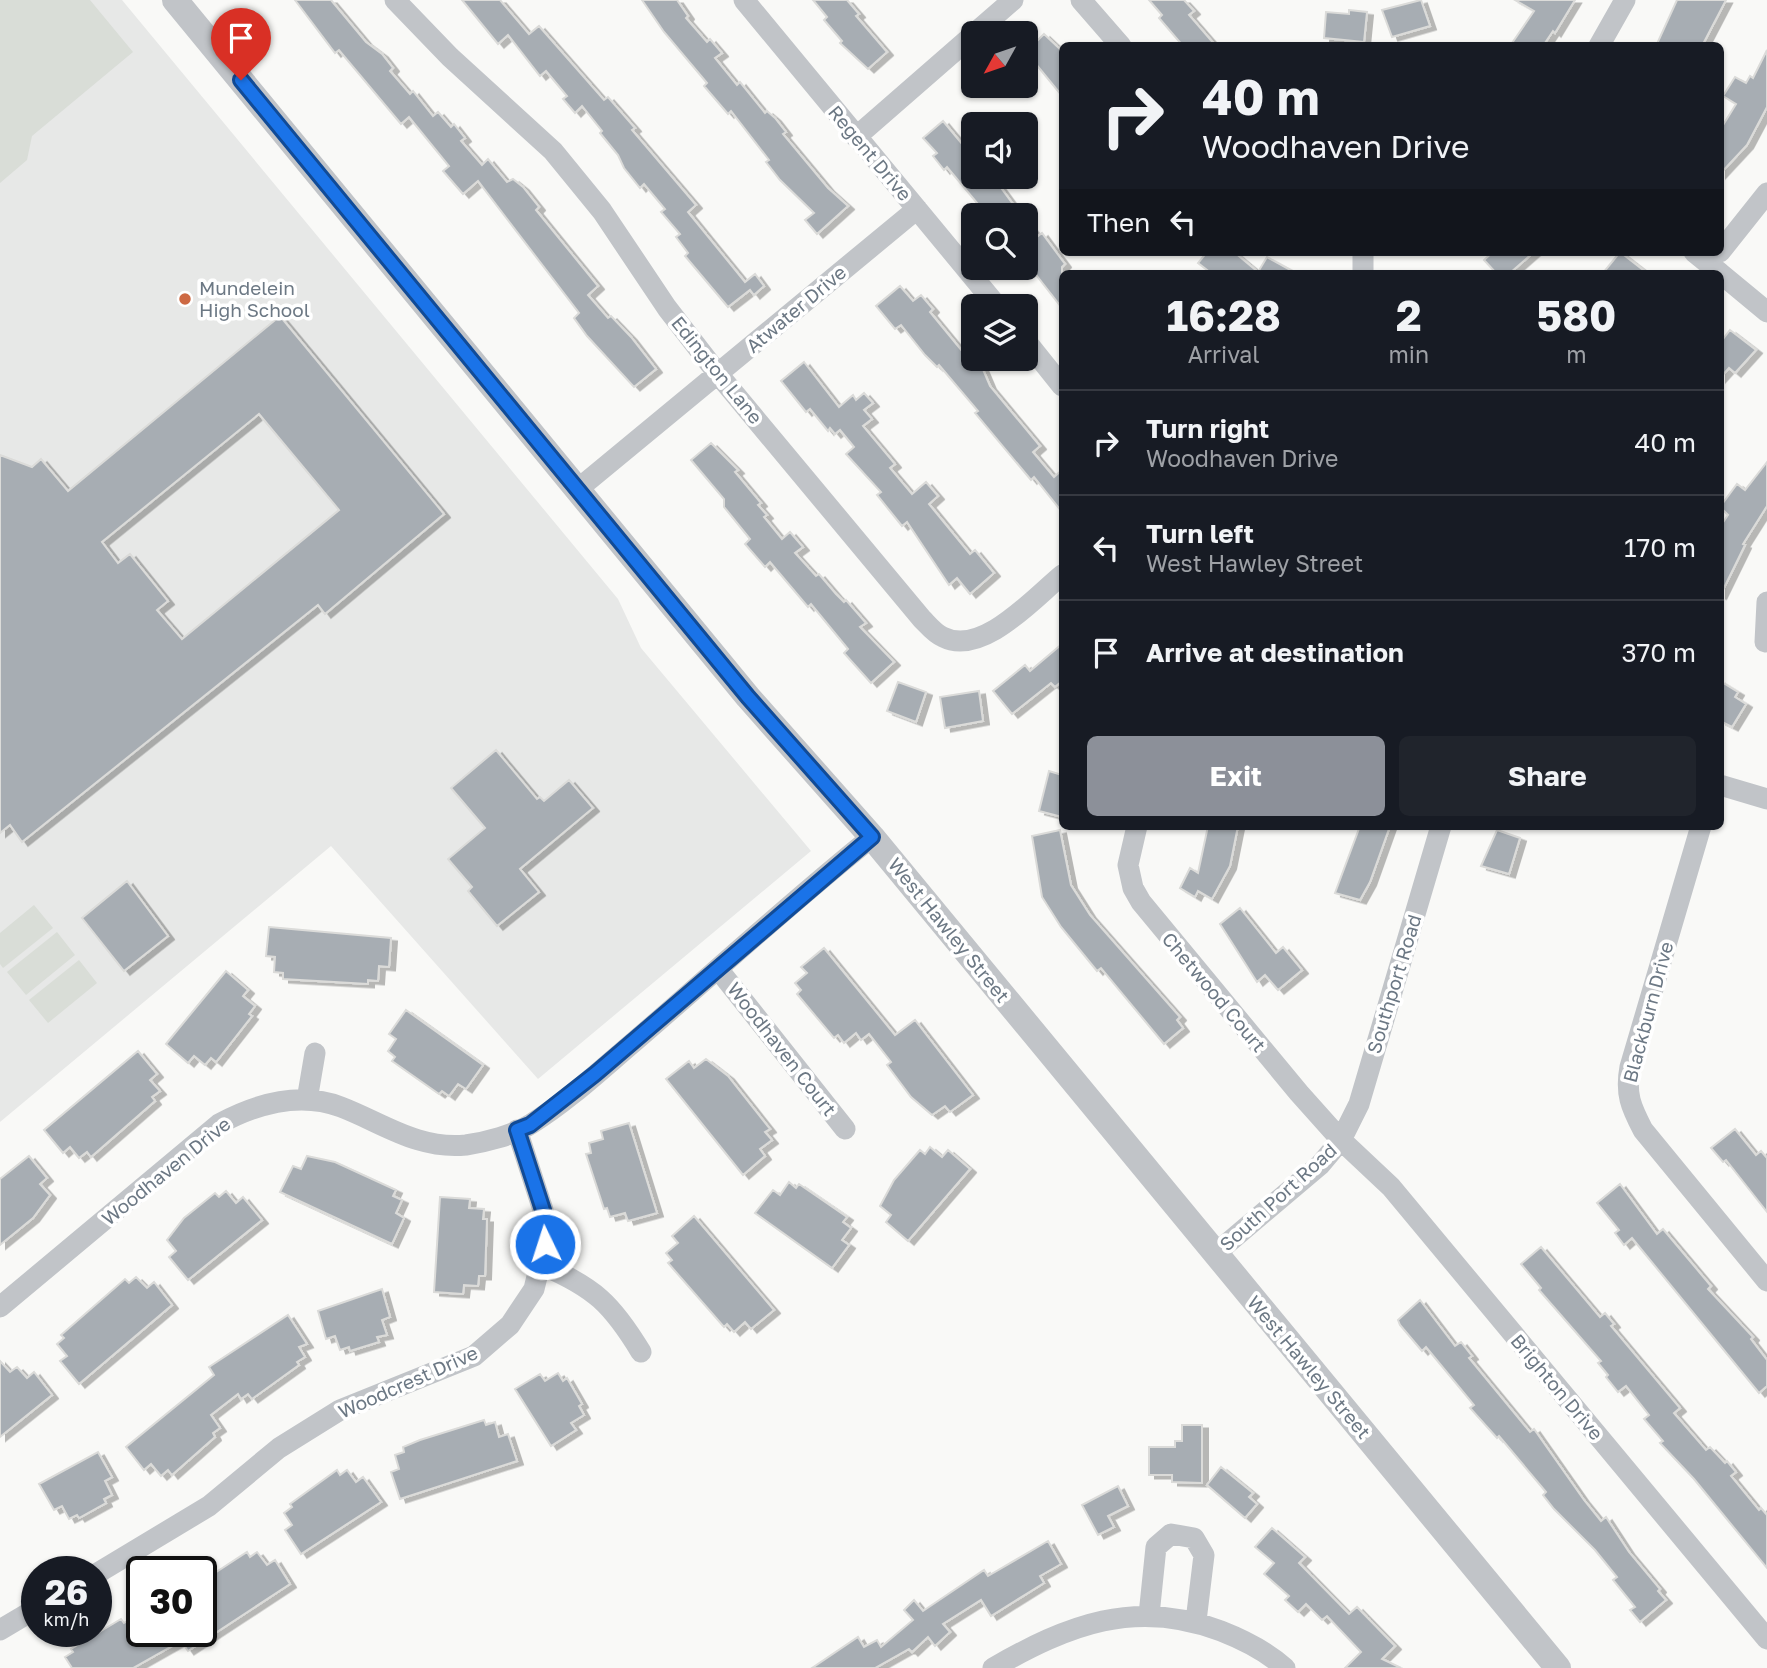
<!DOCTYPE html>
<style>
:root{--surface:#171b24;--page:#20242c;--text:#f1f3f6;--muted:#9ea1a6;--line:#363941;--accent:#8c9099}
body{margin:0;font-family:"Golos Text",sans-serif;background:var(--page);color:var(--text);height:100vh;display:flex;flex-direction:column;font-size:26px;white-space:nowrap}
*{box-sizing:border-box;margin:0}
p{font-size:23px;color:var(--muted)}
.icon{flex:none;width:38px;height:38px;fill:none;stroke:currentColor;stroke-width:2;stroke-linecap:round;stroke-linejoin:round}
.map{position:relative;flex:1;overflow:hidden}
.drawer{position:absolute;left:1059px;top:270px;width:665px;height:560px;display:flex;flex-direction:column;background:var(--surface);border-radius:10px;box-shadow:0 2px 5px #0004}
.drawer>*{flex:none}
.guide{position:absolute;left:1059px;top:42px;width:665px;height:214px;border-radius:10px;box-shadow:0 2px 5px #0004;background:#171b24;color:var(--text);overflow:hidden}
.needle{width:46px;rotate:230deg}
.controls{position:absolute;left:961px;top:21px;display:grid;gap:14px}
.controls a{display:grid;place-items:center;width:77px;height:77px;border-radius:10px;background:var(--surface);box-shadow:0 2px 5px #0004;font-size:35px}
.speed{position:absolute;left:21px;top:1556px;display:flex;gap:14px;font-size:35px;font-weight:700;text-align:center}
.speed>*{display:grid;place-content:center;width:91px;height:91px;border-radius:50%;background:var(--surface);box-shadow:0 2px 5px #0004;line-height:1}
.speed small{font-size:18px;font-weight:400}
.speed .limit{border:4px solid #111;border-radius:10px;background:#fff;color:#111}
.pin{position:absolute;display:grid;place-items:center;width:60px;height:60px;color:#fff;margin:-72px -30px;border-radius:50% 50% 50% 0;rotate:-45deg;box-shadow:0 0 7px #0007}
.pin .icon{rotate:45deg}
.me{position:absolute;width:77px;margin:-38px;rotate:356deg;stroke-linejoin:round;filter:drop-shadow(0 0 5px #0008)}
.turn{display:flex;align-items:center;gap:24px;height:147px;padding:0 28px;font-size:32px}
.turn .icon{width:91px;height:91px;stroke-width:2.5}
.turn b{display:block;font-size:49px;line-height:60px}
.then{display:flex;align-items:center;height:66px;padding:0 28px;background:#0003;gap:14px;font-size:26px}
.eta{display:flex;justify-content:space-evenly;align-items:center;height:119px;text-align:center}
.eta b{font-size:42px;font-weight:700;line-height:49px}
.cta{display:flex;gap:14px;margin-top:auto;padding:14px 28px}
.cta a{flex:1;height:80px;border-radius:10px;background:var(--accent);color:#fff;font-size:28px;font-weight:700;line-height:80px;text-align:center}
.cta a+a{background:var(--page);color:var(--text)}
ul{padding:0;list-style:none}
li{display:flex;align-items:center;gap:21px;height:105px;padding:0 28px;border-top:2px solid var(--line)}
li div{flex:1}
li b{display:block;font-size:26px}
li em{font-style:normal}
.map>svg:first-child{display:block}
.built{fill:#e7e8e7}
.green{fill:#d9ddd7}
.building{fill:#a7adb3;stroke:#dbdbd9;stroke-width:2;fill-rule:evenodd;filter:url(#shadow)}
.lines{fill:none;stroke-linecap:round;stroke-linejoin:round}
.minor{stroke:#c1c4c8;stroke-width:21}
.tertiary{stroke:#c1c4c8;stroke-width:26}
.route-casing{stroke:#114b97;stroke-width:18}
.route{stroke:#1a73e8;stroke-width:12}
.poi-dot{fill:#cd6943;stroke:#fff;stroke-width:2.5}
.labels{text-anchor:middle;stroke-width:7;stroke-linejoin:round;paint-order:stroke}
.street-label{font-size:19px;fill:#6c7884;stroke:#fff}
.poi-label{font-size:19px;fill:#6c7884;stroke:#fff;text-anchor:start}
</style>
<div class="map">
<svg width="1767" height="1668" viewBox="0 0 1767 1668">
<defs>
<filter id="shadow"><feDropShadow dx="6" dy="3.5" stdDeviation="0" flood-color="#0004"/></filter>
</defs>
<rect width="100%" height="100%" fill="#f9f9f7"/>
<path class="built" d="M0 0H122L618 599 641 648 811 851 538 1079 331 846 0 1122Z"/>
<path class="green" d="M0 0H90L133 52 32 136 27 160 0 183Z
M34 905 53 928 3 968 0 964V933Z
M57 932 75 955 26 995 7 972Z
M79 960 97 983 48 1023 29 1000Z"/>
<path class="building" d="M295 0H331L366 42 382 54 393 68 390 71 410 94 413 91 433 116 438 112 451 127 454 124 465 138 461 141 482 165 488 159 507 182 513 179 523 187 539 207 536 210 598 286 588 295 608 318 611 316 631 337 656 369 634 387 587 336 574 318 579 313 478 181 463 194 443 171 449 166 409 117 401 124 339 50 335 53Z
M462 0H500L529 34 539 26 604 100 608 97 635 128 632 130 696 205 688 212 745 282 755 274 764 286 754 295 750 290 728 307 685 256 688 253 676 237 680 234 661 212 665 209 644 184 640 188 624 168 618 155 600 133 602 131 582 106 575 113 563 99 567 96 546 71 540 76 508 35 498 44Z
M642 0H677L688 16 686 18 707 42 710 39 722 53 715 58 737 85 740 82 765 113 767 111 775 118 786 132 783 134 828 188 848 206 817 234 805 220 814 213 780 180 766 162 769 160 731 111 728 114 704 86 707 83 664 32Z
M813 0H847L859 14 856 16 887 52 868 69 840 43 842 41 824 20 827 17Z
M1149 0H1184L1194 11 1189 15 1216 46H1183L1159 18 1162 15Z
M1421 0 1430 26 1392 37 1382 10Z
M1515 0H1575L1555 33 1553 31 1543 46H1510L1534 11Z
M1677 0H1726L1702 46H1656Z
M1349 10 1367 12 1364 42 1324 38 1326 12 1349 14Z
M1044 34 1062 51V96L1026 52Z
M1767 50V107L1747 145 1720 174V130L1736 104 1723 96 1735 77 1746 83 1750 76 1753 78Z
M943 121 973 157V177H993L1021 215H987L947 167 944 170 933 156 937 153 923 138Z
M1026 221 1038 236 1042 233 1065 264 1062 267V308L1026 262Z
M1207 252H1234L1258 272 1267 257 1296 273H1211L1198 263Z
M1493 252H1534L1510 273H1496L1484 260Z
M1620 252 1647 273H1603Z
M900 286 913 301 921 295 933 309 930 312 967 357 970 354 982 367 990 386 1040 446 1033 452 1054 477 1062 470V512L1034 477 1031 480 975 413 978 411 939 365 937 367 925 355 901 325 895 329 876 306Z
M280 316 444 514 325 614 318 605 22 842 10 825 0 833V455L32 467 41 459 68 491ZM259 414 339 510 182 639 157 610 168 601 130 554 118 563 102 542Z
M1730 330 1756 350 1735 373 1729 368 1720 378V343Z
M804 362 839 407 853 395 856 400 864 393 873 403 864 410 872 419 863 426 895 464 890 468 912 494 926 482 938 496 929 504 970 554 975 550 994 573 970 594 957 578 949 585 907 522 902 526 877 495 881 492 846 454 854 447 840 430 835 434 830 428 828 431 810 409 806 412 781 381Z
M711 443 738 470 735 472 761 503 758 505 767 515 764 517 782 539 790 532 803 547 795 553 816 576 819 574 836 594 844 602 846 600 866 623 860 627 894 662 871 683 844 653 848 649 811 604 808 607 770 562 765 567 745 544 750 539 724 507V499L691 460Z
M1767 462V506L1743 544 1745 545 1720 596V527L1728 515 1720 507 1737 484 1745 490Z
M1062 644V681L1055 687 1051 683 1012 714 993 691 1025 665 1030 671Z
M1720 681 1738 692 1735 697 1746 704 1732 727 1720 721Z
M898 682 926 692 916 722 887 711Z
M979 691 983 721 945 728 940 697Z
M496 750 537 799 540 797 544 801 569 780 593 808 520 869 539 892 497 926 468 891 472 887 448 859 485 828 451 788Z
M1049 771 1062 775V817L1039 811Z
M1208 826H1238L1230 866 1212 899 1198 891 1195 897 1180 888 1190 868 1198 873Z
M1360 826H1390L1370 882 1360 900 1335 893Z
M1060 830 1071 885 1090 915 1180 1017 1177 1020 1183 1028 1164 1044 1101 968 1097 971 1061 927 1042 897 1032 836Z
M1497 830 1520 838 1509 874 1481 866Z
M127 881 168 936 124 971 82 918Z
M1240 908 1276 953 1283 947 1302 970 1278 990 1265 975 1257 982 1220 924Z
M269 927 391 938 389 967 379 966 378 981 368 980V984L283 979V973L274 972 275 957 266 956Z
M824 948 895 1035 915 1020 973 1095 950 1112 945 1106 932 1115 911 1097 887 1065 891 1062 869 1034 861 1040 856 1033 844 1043 838 1035 834 1038 797 994 801 990 795 983 807 973 801 967Z
M226 971 248 990 243 996 255 1006 249 1014 252 1016 216 1062 211 1058 205 1065 194 1056 188 1063 166 1044Z
M406 1010 483 1065 466 1089 458 1084 449 1096 442 1091 439 1094 392 1061 395 1057 388 1051 396 1039 389 1034Z
M138 1051 157 1074 150 1080 160 1091 152 1097 155 1101 91 1157 87 1152 79 1158 70 1147 63 1153 44 1130Z
M706 1059 728 1076 770 1129 765 1132 772 1140 760 1149 765 1156 743 1175 666 1079 689 1061 694 1068Z
M629 1123 657 1213 628 1221 625 1213 610 1217 607 1208 604 1209 586 1154 591 1153 589 1143 603 1139 601 1131Z
M1735 1129 1756 1155 1761 1151 1767 1158V1212L1726 1160 1723 1162 1711 1148Z
M930 1147 942 1157 948 1150 970 1169 908 1241 886 1222 891 1215 880 1206 894 1180 920 1150 925 1154Z
M29 1156 47 1178 40 1184 50 1195 33 1218 0 1245V1179Z
M307 1156 335 1162 396 1190 393 1196 402 1200 396 1213 404 1218 392 1244 280 1192 293 1166 301 1169Z
M789 1182 796 1188 799 1184 847 1217 843 1222 851 1228 842 1240 849 1245 832 1268 755 1213 773 1190 780 1195Z
M1620 1184 1657 1234 1663 1229 1711 1286 1708 1289 1753 1337 1751 1339 1767 1360V1386L1759 1393 1632 1238 1624 1245 1615 1233 1619 1230 1597 1203Z
M226 1191 236 1203 243 1197 262 1220 188 1280 169 1257 176 1251 167 1240 184 1218 215 1193 219 1197Z
M440 1197 470 1199 469 1208 484 1209 483 1219H487L485 1276H479L478 1286 464 1285 463 1294 434 1292Z
M694 1216 774 1310 751 1329 745 1322 734 1332 727 1324 724 1327 668 1263 672 1260 666 1253 678 1243 672 1236Z
M1541 1247 1600 1317 1605 1313 1614 1324 1611 1326 1680 1408 1674 1413 1706 1450 1710 1447 1725 1463 1727 1461 1736 1472 1731 1476 1759 1510 1761 1508 1767 1515V1568L1694 1479 1660 1443 1663 1441 1644 1419 1649 1415 1626 1386 1618 1392 1606 1377 1608 1375 1598 1363 1601 1361 1539 1290 1541 1288 1521 1264Z
M136 1277 147 1288 154 1282 172 1305 79 1384 60 1361 67 1356 57 1344 64 1338 61 1335 125 1279 129 1283Z
M382 1289 390 1317 382 1320 387 1335 377 1337 379 1342 350 1351 349 1347 340 1350 335 1336 326 1339 318 1311Z
M1420 1300 1455 1346 1461 1342 1472 1356 1469 1358 1530 1432 1534 1429 1584 1500 1601 1521 1606 1517 1629 1552 1660 1589 1658 1591 1666 1600 1640 1622 1630 1610 1635 1607 1613 1580 1617 1577 1595 1550 1554 1509 1543 1495 1546 1492 1499 1436 1497 1438 1470 1408 1474 1405 1426 1347 1422 1351 1400 1325 1398 1320Z
M288 1315 307 1344 299 1347 305 1357 297 1362 299 1365 252 1399 248 1394 241 1399 238 1394 211 1415 220 1428 213 1433 215 1437 172 1475 168 1470 161 1476 151 1464 144 1470 126 1447 214 1375 209 1367Z
M0 1361 10 1372 17 1367 27 1378 34 1372 52 1395 0 1437Z
M558 1373 563 1381 567 1378 582 1404 579 1406 584 1415 571 1423 576 1430 551 1446 515 1389 540 1374 545 1381Z
M484 1420 486 1425 495 1422 499 1437 508 1434 517 1461 400 1499 391 1472 399 1469 395 1455 404 1452 403 1447 420 1440Z
M1182 1425H1202V1483L1172 1482V1475H1149V1447H1175V1441H1182Z
M98 1452 112 1477 105 1481 112 1495 104 1499 106 1503 79 1518 77 1515 69 1519 62 1506 54 1510 39 1484Z
M1221 1467 1253 1493 1249 1497 1257 1504 1245 1518 1207 1485Z
M337 1470 340 1475 347 1470 356 1482 363 1477 381 1502 301 1554 285 1530 292 1525 284 1513 292 1507 290 1504Z
M1118 1486 1128 1506 1108 1516 1114 1527 1098 1535 1082 1505Z
M1272 1528 1305 1557 1299 1563 1349 1614 1357 1607 1395 1646 1382 1659 1401 1668H1345L1361 1652 1327 1616 1322 1620 1306 1604 1298 1612 1285 1600 1289 1596 1264 1574 1274 1563 1255 1547Z
M1048 1541 1061 1564 1040 1576 1044 1583 991 1616 981 1600 943 1624 950 1632 935 1646 928 1637 912 1652 909 1649 875 1668H812L858 1637 864 1647 877 1640 881 1647 913 1620 904 1610 914 1600 923 1611 984 1570 988 1576Z
M247 1552 250 1557 257 1552 267 1565 275 1560 290 1584 188 1651 181 1641 133 1668H72L65 1657 73 1652 71 1649 121 1619 124 1623 131 1619 140 1631H201V1582Z"/>
<g class="lines">
<path class="minor" d="M395 0 450 57 553 151 602 211 667 308 718 374 922 619C928 625 935 634 943 637 982 657 1034 598 1062 575
M744 0 997 306
M1081 0 1121 46
M975 33 1013 0
M1599 46 1625 0
M856 137 973 35
M1694 252 1720 273
M1720 252 1767 193
M1363 273V252
M1720 273 1767 312
M1026 341 1062 386
M578 489 917 209
M1765 642 1767 602
M1720 785 1767 799
M1137 826 1128 865 1133 888 1141 902 1299 1093 1341 1140 1391 1187 1767 1639
M1701 826 1630 1067C1625 1094 1631 1107 1643 1130L1767 1281
M718 969 845 1129
M307 1100 315 1053
M1216 1253 1320 1165 1341 1140 1359 1104 1441 826
M542 1265C594 1287 612 1304 641 1352
M0 1307 219 1124C256 1104 299 1091 341 1107 383 1123 418 1150 466 1145 486 1142 514 1135 531 1124 568 1101 602 1069 635 1041 714 973 791 902 872 837
M96 1574 209 1506 279 1448 340 1410 474 1356 510 1325 534 1289 545 1244 543 1210 517 1130
M1149 1615 1156 1547 1171 1534 1194 1538 1204 1555 1196 1621
M0 1630 37 1608
M993 1668C1068 1625 1135 1598 1221 1631 1244 1640 1266 1651 1285 1668"/>
<path class="tertiary" d="M175 0 748 697 872 837 1558 1668"/>
</g>
<g class="lines">
<defs>
<path id="route" d="M241 80 748 697 872 837 595 1074 530 1125 517 1130 543 1210 545 1244"/>
</defs>
<use href="#route" class="route-casing"/>
<use href="#route" class="route"/>
</g>
<circle class="poi-dot" cx="185" cy="299" r="7"/>
<g class="labels">
<g class="street-label">
<text transform="translate(870 153) rotate(50)" y="7">Regent Drive</text>
<text transform="translate(796 309) rotate(-40)" y="7">Atwater Drive</text>
<text transform="translate(717 370) rotate(51)" y="7">Edington Lane</text>
<text transform="translate(949 930) rotate(51)" y="7">West Hawley Street</text>
<text transform="translate(1394 984) rotate(-73)" y="7">Southport Road</text>
<text transform="translate(1214 992) rotate(50)" y="7">Chetwood Court</text>
<text transform="translate(1648 1012) rotate(-75)" y="7">Blackburn Drive</text>
<text transform="translate(782 1049) rotate(52)" y="7">Woodhaven Court</text>
<text transform="translate(166 1171) rotate(-39)" y="7">Woodhaven Drive</text>
<text transform="translate(1278 1197) rotate(-42)" y="7">South Port Road</text>
<text transform="translate(1309 1367) rotate(50)" y="7">West Hawley Street</text>
<text transform="translate(408 1382) rotate(-24)" y="7">Woodcrest Drive</text>
<text transform="translate(1557 1387) rotate(50)" y="7">Brighton Drive</text>
</g>
<g class="poi-label">
<text x="199" y="295">Mundelein<tspan x="199" dy="22">High School</tspan></text>
</g>
</g>
</svg>
<div class="controls">
<a><svg class="needle" viewBox="-14 -14 28 28"><path d="M0-13l5 13h-10z" fill="#e53935"/><path d="M0 13l5-13h-10z" fill="#9ea1a6"/></svg></a>
<a><svg class="icon" aria-label="sound" viewBox="0 0 24 24"><path d="M4 9h4l5-4v14l-5-4H4zM17 9q2 3 0 6"/></svg></a>
<a><svg class="icon" aria-label="search" viewBox="0 0 24 24"><circle cx="10" cy="10" r="6"/><path d="M15 15l6 6"/></svg></a>
<a><svg class="icon" aria-label="layers" viewBox="0 0 24 24"><path d="M12 4l9 5-9 5-9-5zM3 14l9 5 9-5"/></svg></a>
</div>
<div class="speed"><div>26<small>km/h</small></div><div class="limit">30</div></div>
<div class="pin" style="left:241px;top:80px;background:#d93025"><svg class="icon" aria-label="arrive" viewBox="0 0 24 24"><path d="M6 21V4h12l-3 4 3 4H6"/></svg></div>
<svg class="me" style="left:545px;top:1244px" viewBox="-20 -20 40 40"><circle r="17" fill="#1a73e8" stroke="#fff" stroke-width="3"/><path d="M0-11L8 9 0 5-8 9z" fill="#fff"/></svg>
<div class="guide">
<div class="turn"><svg class="icon" aria-label="right" viewBox="0 0 24 24"><path d="M7 20v-9h11M14 6l5 5-5 5"/></svg><div><b>40 m</b>Woodhaven Drive</div></div>
<div class="then">Then<svg class="icon" aria-label="left" viewBox="0 0 24 24"><path d="M17 20v-9H6M10 6l-5 5 5 5"/></svg></div>
</div>
<section class="drawer">
<div class="eta">
<div><b>16:28</b><p>Arrival</p></div>
<div><b>2</b><p>min</p></div>
<div><b>580</b><p>m</p></div>
</div>
<ul>
<li><svg class="icon" aria-label="right" viewBox="0 0 24 24"><path d="M7 20v-9h11M14 6l5 5-5 5"/></svg><div><b>Turn right</b><p>Woodhaven Drive</p></div><em>40 m</em></li>
<li><svg class="icon" aria-label="left" viewBox="0 0 24 24"><path d="M17 20v-9H6M10 6l-5 5 5 5"/></svg><div><b>Turn left</b><p>West Hawley Street</p></div><em>170 m</em></li>
<li><svg class="icon" aria-label="arrive" viewBox="0 0 24 24"><path d="M6 21V4h12l-3 4 3 4H6"/></svg><div><b>Arrive at destination</b></div><em>370 m</em></li>
</ul>
<div class="cta"><a>Exit</a><a>Share</a></div>
</section>
</div>
